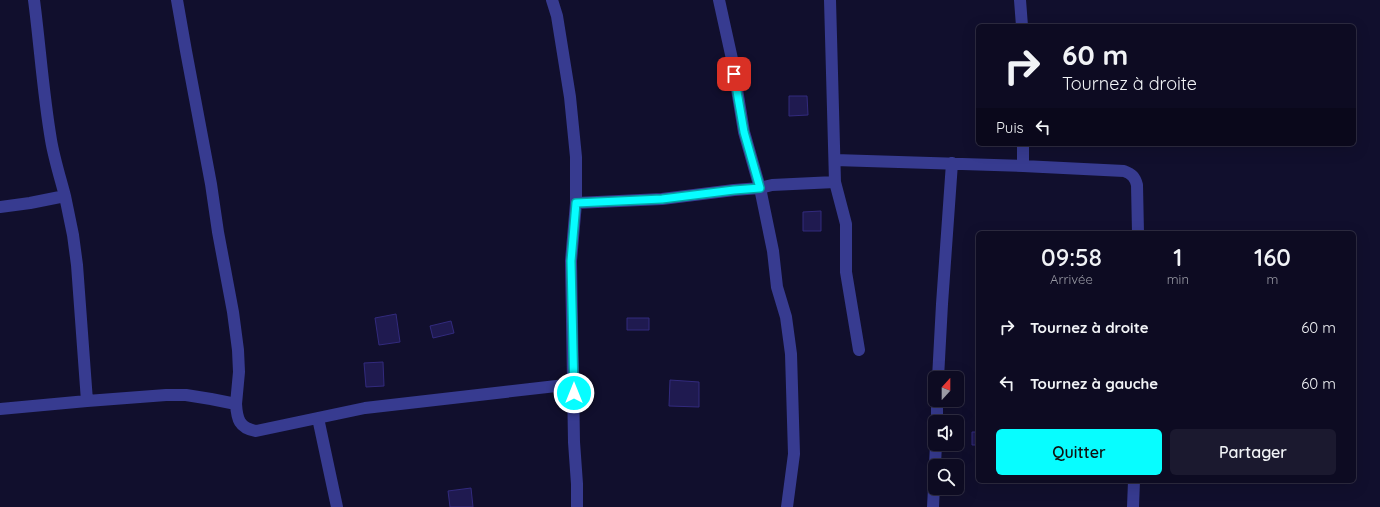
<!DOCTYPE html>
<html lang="fr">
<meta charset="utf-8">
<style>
:root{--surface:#0d0b22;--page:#1b192f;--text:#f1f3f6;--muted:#9a9ba5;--line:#2d2b40;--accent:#07fdff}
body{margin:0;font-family:Quicksand,sans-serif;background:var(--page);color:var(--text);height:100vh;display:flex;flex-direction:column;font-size:15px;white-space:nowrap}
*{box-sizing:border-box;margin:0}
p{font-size:13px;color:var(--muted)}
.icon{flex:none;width:22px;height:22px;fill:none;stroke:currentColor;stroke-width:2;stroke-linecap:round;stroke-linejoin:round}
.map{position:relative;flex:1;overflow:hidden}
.sheet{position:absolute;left:976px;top:231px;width:380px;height:252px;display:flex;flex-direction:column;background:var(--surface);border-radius:6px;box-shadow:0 4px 16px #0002,0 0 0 1px var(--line)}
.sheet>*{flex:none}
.banner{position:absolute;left:976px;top:24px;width:380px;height:122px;border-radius:6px;box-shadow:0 4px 16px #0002,0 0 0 1px var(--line);background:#0d0b22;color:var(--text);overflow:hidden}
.needle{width:26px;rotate:21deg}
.tools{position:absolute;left:928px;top:371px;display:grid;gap:8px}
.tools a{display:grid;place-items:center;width:36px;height:36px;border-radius:6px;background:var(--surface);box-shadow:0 4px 16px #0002,0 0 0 1px var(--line);font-size:20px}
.pin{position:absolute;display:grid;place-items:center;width:34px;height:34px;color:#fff;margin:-17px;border-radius:8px;box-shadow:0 2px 6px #0006}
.me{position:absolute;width:44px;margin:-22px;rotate:0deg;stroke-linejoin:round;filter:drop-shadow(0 0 3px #0008)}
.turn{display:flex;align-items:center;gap:14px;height:84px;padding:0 20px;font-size:18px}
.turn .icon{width:52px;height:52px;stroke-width:2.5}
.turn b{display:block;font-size:28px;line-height:34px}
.then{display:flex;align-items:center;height:38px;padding:0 20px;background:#0003;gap:8px;font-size:15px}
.eta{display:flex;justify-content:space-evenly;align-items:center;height:68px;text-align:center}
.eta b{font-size:24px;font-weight:600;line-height:28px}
.primary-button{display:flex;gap:8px;margin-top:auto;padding:8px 20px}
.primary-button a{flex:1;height:46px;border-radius:6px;background:var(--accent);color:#111;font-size:16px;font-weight:600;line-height:46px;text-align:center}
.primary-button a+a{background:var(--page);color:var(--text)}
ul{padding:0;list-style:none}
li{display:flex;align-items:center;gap:12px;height:56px;padding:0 20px}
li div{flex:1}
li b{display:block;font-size:15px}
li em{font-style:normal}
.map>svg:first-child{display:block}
.building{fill:#1f1a50;stroke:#322a7d}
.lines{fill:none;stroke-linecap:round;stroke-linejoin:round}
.street{stroke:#373b90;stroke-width:12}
.route-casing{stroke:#05a4a6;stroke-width:10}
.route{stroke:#07fdff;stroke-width:7}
</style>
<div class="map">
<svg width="1380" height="507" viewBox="0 0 1380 507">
<rect width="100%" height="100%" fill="#110f2d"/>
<path class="building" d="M789 96H807L808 115 789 116Z
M821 211V231H803V212Z
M396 314 400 342 379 345 375 318Z
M627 318H649V330H627Z
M451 321 454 333 433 338 430 326Z
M383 362 384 386 366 387 364 363Z
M670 380 699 382V407L669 406Z
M972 432H978V445H972Z
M471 488 473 507H450L448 491Z"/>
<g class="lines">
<path class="street" d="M34 0C40 46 43 93 51 140 54 158 60 177 65 196
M177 0 186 51 211 184 218 232 233 312 238 350 239 372 236 404
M552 0 557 16 570 97 576 157V203L571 261 574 442 577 484V507
M719 0 732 59 744 132 760 188 773 251 777 287 786 317 791 354 794 454 787 507
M830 0 835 182 846 224V272L859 350
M1020 0 1022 26
M835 160 1023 166 1124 171C1132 174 1135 177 1137 185L1138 233
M1023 166V144
M576 203 662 199 734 190 760 188 772 185 835 182
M0 207 30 203 65 196 73 235 77 265 87 401
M938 378 942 304 952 163
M0 409 87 401 166 395H186L211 399 236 404C237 419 239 428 256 431L365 408 574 384
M318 418 337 507
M937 422V400
M933 507 936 444
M1133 507 1134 481"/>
</g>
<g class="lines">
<defs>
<path id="route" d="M574 393 571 261 576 203 662 199 734 190 760 188 744 132 734 74"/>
</defs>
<use href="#route" class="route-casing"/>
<use href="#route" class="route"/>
</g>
</svg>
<div class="tools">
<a><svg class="needle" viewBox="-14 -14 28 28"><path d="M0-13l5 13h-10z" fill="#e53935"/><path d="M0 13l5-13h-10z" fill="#9a9ba5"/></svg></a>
<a><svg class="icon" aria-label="sound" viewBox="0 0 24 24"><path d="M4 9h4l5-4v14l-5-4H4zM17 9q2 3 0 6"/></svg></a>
<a><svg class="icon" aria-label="search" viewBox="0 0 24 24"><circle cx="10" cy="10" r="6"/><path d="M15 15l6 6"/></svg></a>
</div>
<div class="pin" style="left:734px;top:74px;background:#d93025"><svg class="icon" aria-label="arrive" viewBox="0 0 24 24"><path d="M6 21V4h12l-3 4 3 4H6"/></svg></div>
<svg class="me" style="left:574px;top:393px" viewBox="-20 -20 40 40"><circle r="17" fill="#07fdff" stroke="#fff" stroke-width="3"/><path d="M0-11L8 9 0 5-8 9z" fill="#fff"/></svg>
<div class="banner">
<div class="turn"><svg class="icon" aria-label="right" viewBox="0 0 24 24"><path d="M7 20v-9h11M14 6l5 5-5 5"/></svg><div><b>60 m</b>Tournez à droite</div></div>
<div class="then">Puis<svg class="icon" aria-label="left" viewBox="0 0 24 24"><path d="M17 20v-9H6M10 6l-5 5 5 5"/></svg></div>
</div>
<section class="sheet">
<div class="eta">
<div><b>09:58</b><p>Arrivée</p></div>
<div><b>1</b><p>min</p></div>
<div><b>160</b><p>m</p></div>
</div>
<ul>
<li><svg class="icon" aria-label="right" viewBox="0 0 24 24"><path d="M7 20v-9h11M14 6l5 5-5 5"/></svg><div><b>Tournez à droite</b></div><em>60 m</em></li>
<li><svg class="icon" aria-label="left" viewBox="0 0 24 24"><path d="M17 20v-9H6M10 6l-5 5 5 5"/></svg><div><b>Tournez à gauche</b></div><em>60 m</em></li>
</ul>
<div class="primary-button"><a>Quitter</a><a>Partager</a></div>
</section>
</div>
